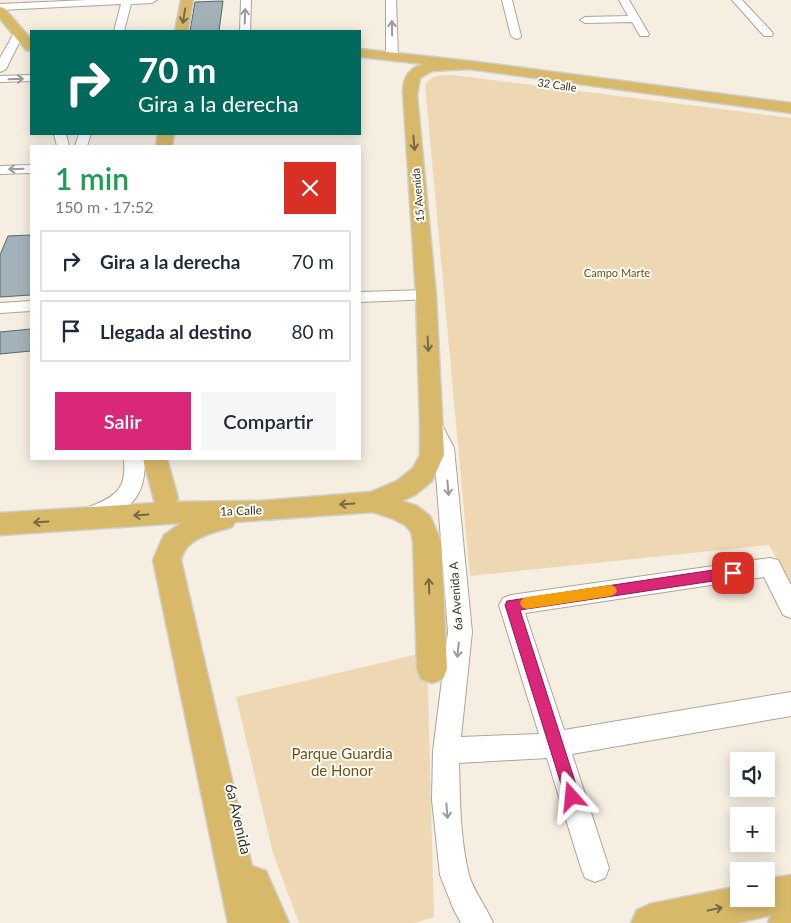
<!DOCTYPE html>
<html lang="es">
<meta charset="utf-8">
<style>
:root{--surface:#fff;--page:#f6f6f7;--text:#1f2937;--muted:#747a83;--line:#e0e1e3;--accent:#db2777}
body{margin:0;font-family:Lato,sans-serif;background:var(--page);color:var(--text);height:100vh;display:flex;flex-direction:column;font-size:19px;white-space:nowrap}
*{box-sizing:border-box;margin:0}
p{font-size:16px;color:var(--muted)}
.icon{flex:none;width:28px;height:28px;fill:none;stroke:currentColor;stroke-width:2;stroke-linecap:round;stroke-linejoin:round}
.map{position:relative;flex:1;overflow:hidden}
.sheet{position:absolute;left:30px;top:145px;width:331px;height:315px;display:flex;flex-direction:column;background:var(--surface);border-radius:0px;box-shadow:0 2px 12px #0003}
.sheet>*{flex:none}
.top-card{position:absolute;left:30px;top:30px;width:331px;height:105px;border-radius:0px;box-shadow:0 2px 12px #0003;background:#00695c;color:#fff;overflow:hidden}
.buttons{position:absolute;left:730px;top:752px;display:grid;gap:10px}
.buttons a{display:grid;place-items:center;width:45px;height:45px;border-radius:0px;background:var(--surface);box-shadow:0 2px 12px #0003;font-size:25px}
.pin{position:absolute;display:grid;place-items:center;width:42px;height:42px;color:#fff;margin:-21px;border-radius:10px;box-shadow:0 2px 8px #0006}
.me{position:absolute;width:55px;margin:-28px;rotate:342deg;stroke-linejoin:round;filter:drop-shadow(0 0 4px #0008)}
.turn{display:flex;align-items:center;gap:18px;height:105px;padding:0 25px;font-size:22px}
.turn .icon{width:65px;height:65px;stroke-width:2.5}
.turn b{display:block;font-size:35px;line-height:42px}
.round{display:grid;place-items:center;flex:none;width:52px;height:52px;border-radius:0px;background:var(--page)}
.head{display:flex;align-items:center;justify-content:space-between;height:85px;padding:0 25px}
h1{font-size:30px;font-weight:600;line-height:38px;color:#1e9e55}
.button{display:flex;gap:10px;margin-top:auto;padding:10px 25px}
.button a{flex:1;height:58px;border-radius:0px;background:var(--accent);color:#fff;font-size:20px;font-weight:600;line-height:58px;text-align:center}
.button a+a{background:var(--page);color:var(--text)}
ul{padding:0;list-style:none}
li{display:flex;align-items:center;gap:15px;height:62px;margin:0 10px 8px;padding:0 15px;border:2px solid var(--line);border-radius:0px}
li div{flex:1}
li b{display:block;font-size:19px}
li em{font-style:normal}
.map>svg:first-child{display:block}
.green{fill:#edd8b3}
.building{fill:#a3b2b9;stroke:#59676d}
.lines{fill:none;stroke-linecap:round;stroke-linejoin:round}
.minor-casing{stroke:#aca599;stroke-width:2}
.major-casing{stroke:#cfcfcd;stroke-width:3}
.minor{fill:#fff;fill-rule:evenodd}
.major{fill:#d8b96a;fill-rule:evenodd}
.oneway{stroke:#786a47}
.oneway2{stroke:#9c9a98}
.route{fill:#db2777;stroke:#8e194d}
.slow{fill:#f59e0b}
.labels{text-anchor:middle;stroke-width:4;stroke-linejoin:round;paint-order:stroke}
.far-street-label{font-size:11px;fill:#383630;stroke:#fffcf6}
.far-park-label{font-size:11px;fill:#6c521c;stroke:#fffcf6}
.street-label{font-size:12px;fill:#383630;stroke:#fffcf6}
.near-park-label{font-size:15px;fill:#6c521c;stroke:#fffcf6}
.near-street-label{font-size:15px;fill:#383630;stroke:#fffcf6}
</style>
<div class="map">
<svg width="791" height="923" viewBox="0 0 791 923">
<rect width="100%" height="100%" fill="#f5eee1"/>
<path class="green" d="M452 75 791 118V585L769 545 470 576 425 85C430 75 442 75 452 75Z
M427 652 434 917 414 923H299L273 853 236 697Z"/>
<path class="building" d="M223 1 219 31H190L195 2Z
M31 235V295L0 297V255L8 236Z
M31 329V351L0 354V332Z"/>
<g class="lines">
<defs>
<path id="minor" d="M87 0H157L152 3 131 4 124 31H114L121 4 0 10V4Z
M241 0H251L250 31H240Z
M386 0H396L398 57 392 60 386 57Z
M502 0H512L521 36 520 38 516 39 511 36Z
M619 0H629L649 34 648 36H640L632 22 585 23 580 20 585 17 628 16Z
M732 0H742L772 32 773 34 772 36H764Z
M19 30 24 33 6 69 0 72V58L14 33Z
M31 75V81L0 82V76Z
M54 134H66L69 146H57Z
M79 134H91L87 146H75Z
M31 165V173L0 174V166Z
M426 290 432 291 434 295 432 299 360 302V292Z
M31 301V311L0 313V303Z
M433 419 440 421 454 448 472 632 461 737 539 734 499 605 503 598 511 595 770 558 778 560 791 585V618L783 615 764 577 525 613 564 730 791 692V716L572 754 609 868 605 878 595 882 585 878 581 868 547 758 459 763C460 800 460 839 469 875 474 892 486 906 493 923H461L453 908 440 875 432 800 433 751 448 632 434 448 423 426 426 421Z
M124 459H144C147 491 134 508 104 519 95 522 90 525 82 522L78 516C82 509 87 508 94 505 119 495 126 486 124 459Z"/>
<path id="major" d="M181 0H193L188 31H175Z
M0 7 4 8 31 39V51L26 50 0 19Z
M360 49 469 61 791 103V113L469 69 432 71 420 78 417 95 436 295 444 455 432 481 415 495 402 501 417 506 430 516 441 541 447 669 443 679 432 683 421 679 417 669 413 541 411 532 405 525 391 518 373 512 235 522 232 527C213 533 186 537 181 560L252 866 266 871 289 923H228L153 560 164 535 181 523 0 535V513L155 503 143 459H167L178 498 176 502 260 501 371 492 397 481 413 468 420 455V424L416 295 403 92C403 77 409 68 424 64L360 57Z
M158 134H174L172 146H156Z
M791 875V923H768L771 915 738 923H631L637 910 650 904 739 886V899H766V879Z"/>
</defs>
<use href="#minor" class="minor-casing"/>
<use href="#major" class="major-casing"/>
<use href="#minor" class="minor"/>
<use href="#major" class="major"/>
</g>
<defs><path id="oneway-shaft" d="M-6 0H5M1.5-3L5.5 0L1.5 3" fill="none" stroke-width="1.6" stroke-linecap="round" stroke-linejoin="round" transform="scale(1.25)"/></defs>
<g class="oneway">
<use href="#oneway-shaft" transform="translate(184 16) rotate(99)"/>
<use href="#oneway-shaft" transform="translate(414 143) rotate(85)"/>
<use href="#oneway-shaft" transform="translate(428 344) rotate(87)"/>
<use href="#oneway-shaft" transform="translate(347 504) rotate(176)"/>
<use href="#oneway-shaft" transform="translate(141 515) rotate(176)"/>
<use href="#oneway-shaft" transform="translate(41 522) rotate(176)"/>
<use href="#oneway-shaft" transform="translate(429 586) rotate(-92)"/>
<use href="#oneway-shaft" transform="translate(715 909) rotate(-12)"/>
</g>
<g class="oneway2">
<use href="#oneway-shaft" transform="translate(245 16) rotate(-88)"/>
<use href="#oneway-shaft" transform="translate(392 28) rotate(-91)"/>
<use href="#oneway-shaft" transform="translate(16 79) rotate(-2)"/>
<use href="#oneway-shaft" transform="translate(16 169) rotate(178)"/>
<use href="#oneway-shaft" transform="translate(448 488) rotate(85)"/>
<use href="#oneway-shaft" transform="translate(458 650) rotate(96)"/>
<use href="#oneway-shaft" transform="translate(447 811) rotate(85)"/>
</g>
<path class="route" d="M733 567 737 569 739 573 737 577 733 578 520 610 580 797 578 803 572 805 567 803 505 605 507 601Z"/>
<path class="slow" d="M611 585 615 587 617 591 615 594 611 596 527 609 522 607 520 603 522 599 527 597Z"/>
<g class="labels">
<g class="far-street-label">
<text transform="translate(557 85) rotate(8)" y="4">32 Calle</text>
<text transform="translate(418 195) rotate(-95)" y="4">15 Avenida</text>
</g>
<g class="far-park-label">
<text x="617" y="277">Campo Marte</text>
</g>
<g class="street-label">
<text transform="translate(241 511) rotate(-2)" y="4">1a Calle</text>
<text transform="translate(456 596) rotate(-94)" y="4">6a Avenida A</text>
</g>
<g class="near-park-label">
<text x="342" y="759">Parque Guardia<tspan x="342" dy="17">de Honor</tspan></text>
</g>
<g class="near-street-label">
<text transform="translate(238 819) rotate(77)" y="5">6a Avenida</text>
</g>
</g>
</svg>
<div class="buttons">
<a><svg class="icon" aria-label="sound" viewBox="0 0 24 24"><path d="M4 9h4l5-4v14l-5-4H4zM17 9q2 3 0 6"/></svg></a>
<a>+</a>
<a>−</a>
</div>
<div class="pin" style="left:733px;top:573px;background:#d93025"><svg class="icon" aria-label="arrive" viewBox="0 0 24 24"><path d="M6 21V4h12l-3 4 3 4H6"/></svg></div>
<svg class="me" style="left:572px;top:797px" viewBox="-20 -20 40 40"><path d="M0-17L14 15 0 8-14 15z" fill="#db2777" stroke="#fff" stroke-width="4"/></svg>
<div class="top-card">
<div class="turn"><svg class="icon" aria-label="right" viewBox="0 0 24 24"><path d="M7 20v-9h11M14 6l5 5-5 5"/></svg><div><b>70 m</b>Gira a la derecha</div></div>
</div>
<section class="sheet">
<div class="head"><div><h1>1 min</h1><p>150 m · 17:52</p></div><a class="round" style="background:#d93025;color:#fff"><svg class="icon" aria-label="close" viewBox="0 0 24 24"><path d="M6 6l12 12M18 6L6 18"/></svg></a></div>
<ul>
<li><svg class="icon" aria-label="right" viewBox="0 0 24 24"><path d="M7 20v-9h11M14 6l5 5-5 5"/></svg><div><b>Gira a la derecha</b></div><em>70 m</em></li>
<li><svg class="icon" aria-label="arrive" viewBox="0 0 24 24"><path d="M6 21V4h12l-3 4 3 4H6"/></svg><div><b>Llegada al destino</b></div><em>80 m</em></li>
</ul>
<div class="button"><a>Salir</a><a>Compartir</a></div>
</section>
</div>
